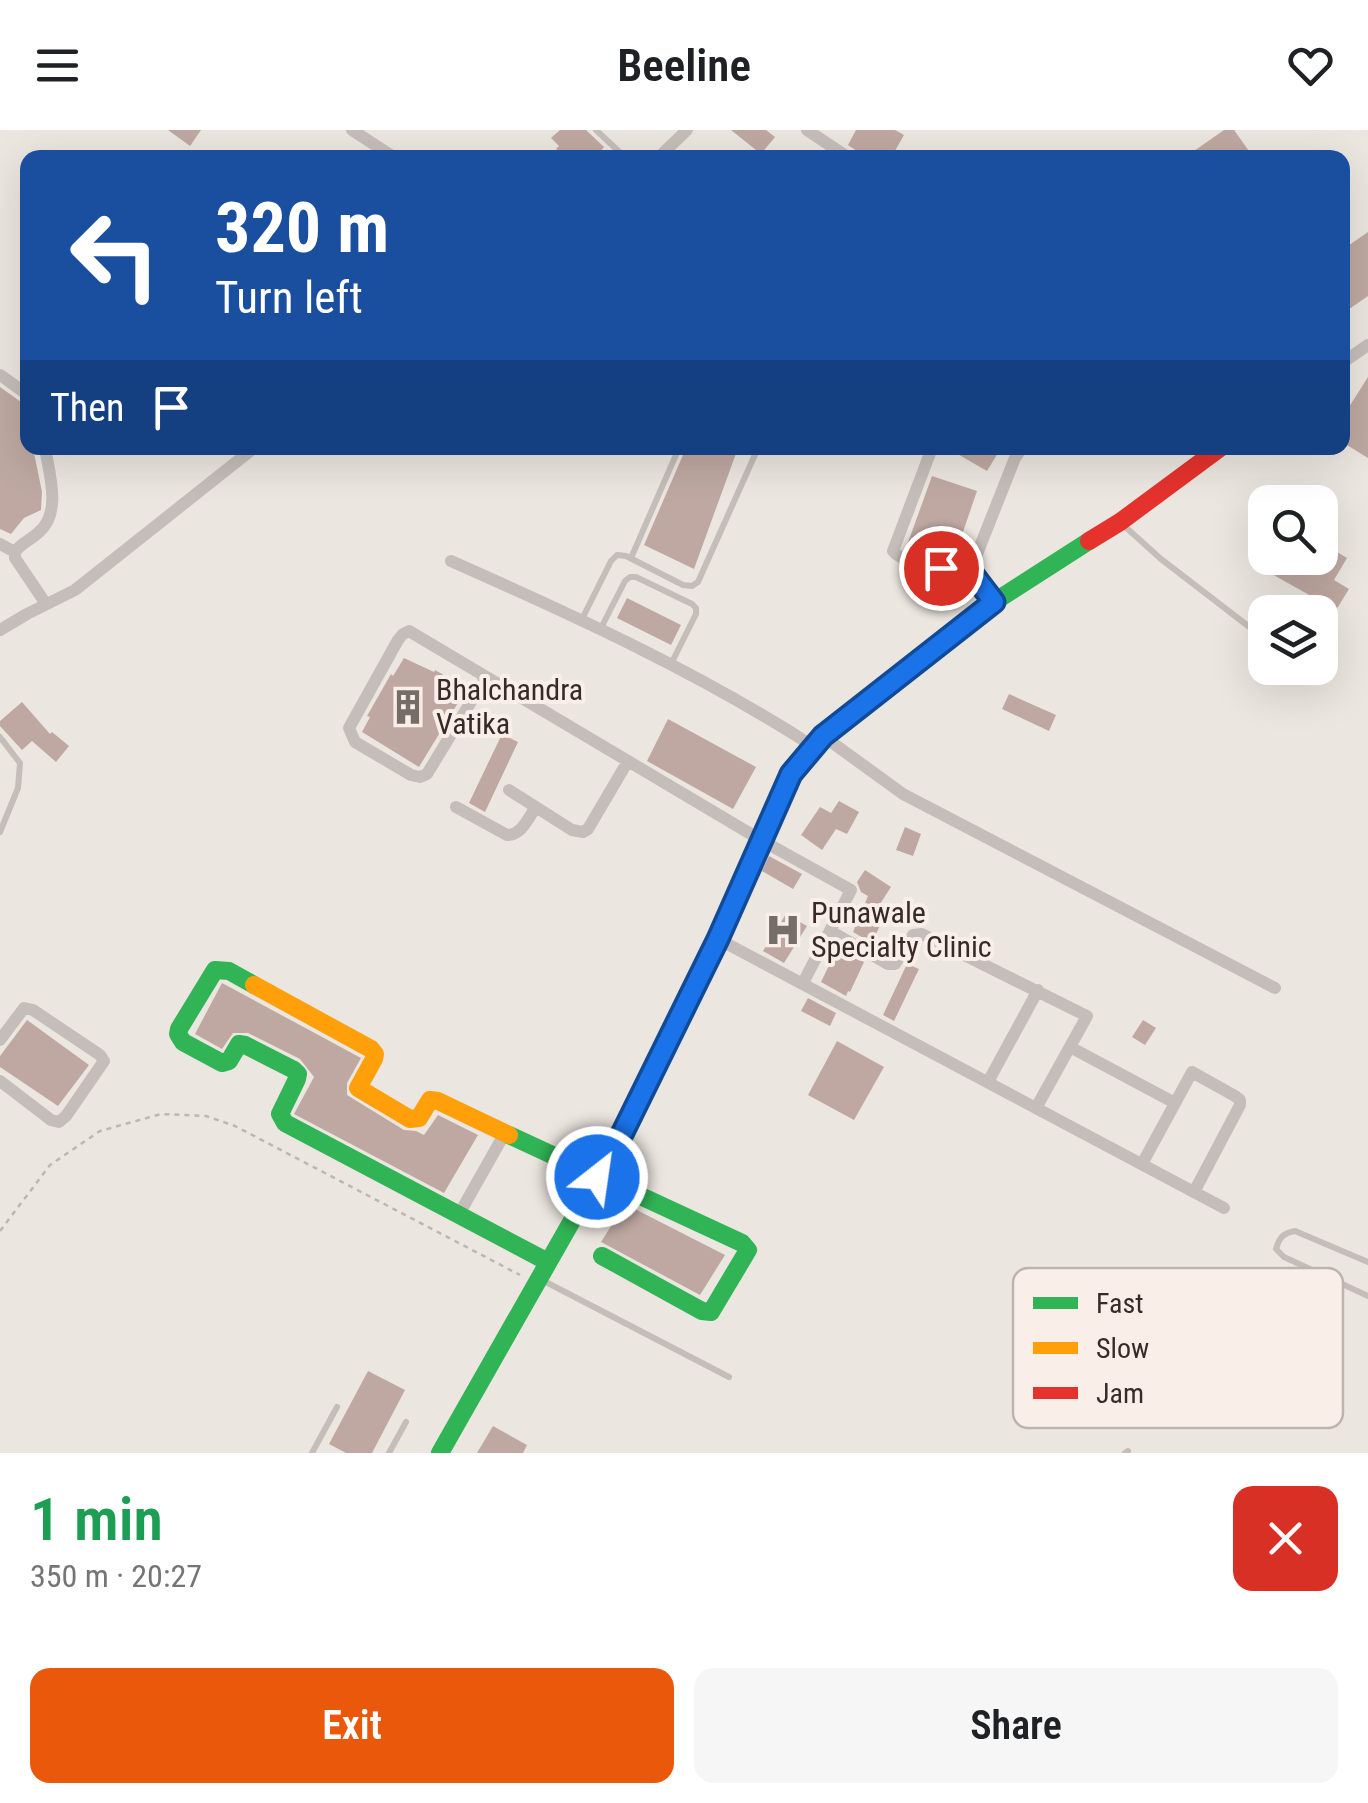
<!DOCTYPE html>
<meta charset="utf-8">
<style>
:root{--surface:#fff;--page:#f6f6f6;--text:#202124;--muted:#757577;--accent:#ea580c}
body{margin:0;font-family:"Roboto Condensed",sans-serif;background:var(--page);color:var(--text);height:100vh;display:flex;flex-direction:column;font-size:38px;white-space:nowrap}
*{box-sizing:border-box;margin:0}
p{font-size:32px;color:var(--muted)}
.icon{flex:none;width:55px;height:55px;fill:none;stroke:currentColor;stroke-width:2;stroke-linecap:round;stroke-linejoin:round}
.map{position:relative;height:1323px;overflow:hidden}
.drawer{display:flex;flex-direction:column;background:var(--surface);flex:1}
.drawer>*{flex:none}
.guide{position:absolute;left:20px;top:20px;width:1330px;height:305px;border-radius:20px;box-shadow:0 10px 40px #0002;background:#1a4fa0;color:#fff;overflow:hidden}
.fabs{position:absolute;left:1248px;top:355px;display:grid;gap:20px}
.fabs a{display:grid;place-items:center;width:90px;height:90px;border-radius:20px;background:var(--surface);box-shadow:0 10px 40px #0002;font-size:50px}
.pin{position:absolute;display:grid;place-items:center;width:85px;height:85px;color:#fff;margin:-42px;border:5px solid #fff;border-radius:50%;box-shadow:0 2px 10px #0007}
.me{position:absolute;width:110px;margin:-55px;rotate:30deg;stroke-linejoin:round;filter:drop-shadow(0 0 8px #0008)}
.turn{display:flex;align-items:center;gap:35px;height:210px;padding:0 30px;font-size:45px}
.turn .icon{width:130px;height:130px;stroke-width:2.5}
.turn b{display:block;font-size:70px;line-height:85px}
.then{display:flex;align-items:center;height:95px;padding:0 30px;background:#0003;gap:20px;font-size:38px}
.round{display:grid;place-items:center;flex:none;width:105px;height:105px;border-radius:20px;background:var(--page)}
.overview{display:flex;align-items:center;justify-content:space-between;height:170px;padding:0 30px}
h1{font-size:60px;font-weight:600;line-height:75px;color:#1e9e55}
.cta{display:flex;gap:20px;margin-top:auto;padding:20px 30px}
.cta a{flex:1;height:115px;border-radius:20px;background:var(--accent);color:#fff;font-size:40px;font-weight:600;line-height:115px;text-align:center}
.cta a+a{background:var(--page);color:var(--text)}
header{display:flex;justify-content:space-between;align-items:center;height:130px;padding:0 30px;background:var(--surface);font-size:45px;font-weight:600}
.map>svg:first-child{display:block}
.building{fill:#bfa8a2}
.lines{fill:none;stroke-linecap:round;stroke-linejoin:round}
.path{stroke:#beb6b2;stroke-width:2.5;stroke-dasharray:5 5;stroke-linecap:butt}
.lane{stroke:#c5bdb9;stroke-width:6}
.street{stroke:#c5bdb9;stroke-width:12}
.fast{stroke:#30b455;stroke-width:18}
.slow{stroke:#ff9f0a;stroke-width:18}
.jam{stroke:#e5322d;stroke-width:18}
.route-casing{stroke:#114b97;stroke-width:25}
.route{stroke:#1a73e8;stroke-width:18}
.labels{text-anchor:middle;stroke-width:8;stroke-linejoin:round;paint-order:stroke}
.poi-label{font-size:30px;fill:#362b28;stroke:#f9efe8;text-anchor:start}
.key{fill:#f9efe8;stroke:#beb4ae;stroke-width:2.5}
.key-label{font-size:28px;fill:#362b28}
</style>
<header><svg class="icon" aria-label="menu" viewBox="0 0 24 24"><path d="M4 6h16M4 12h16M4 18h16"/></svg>Beeline<svg class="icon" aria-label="heart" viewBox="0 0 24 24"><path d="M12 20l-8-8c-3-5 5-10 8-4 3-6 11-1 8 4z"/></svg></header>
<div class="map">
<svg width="1368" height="1323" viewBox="0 0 1368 1323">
<rect width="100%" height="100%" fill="#ece6e0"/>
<path class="building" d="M168 0H201L190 16Z
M560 0H586L604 17 595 28H565L556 19 559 16 551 8Z
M731 0H766L775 7 761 24Z
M856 0H895L904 5 891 28H867L848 15Z
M1224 0H1234L1254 28H1184Z
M1368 102V166L1342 184V120Z
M1368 247V328L1342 312V288Z
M0 257 21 272 28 298V318H33L42 362 41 380 24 388 11 404 0 399Z
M686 318H738L694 439 644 415Z
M947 318H1001L987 341Z
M932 346 977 361 954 428 930 426 906 418Z
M1320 412 1347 428 1334 450 1349 459 1336 480 1268 442 1277 428H1320Z
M627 468 681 495 671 515 617 488Z
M404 528 434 542 435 540 467 558 419 637 362 602 370 587 367 586 391 544 393 546Z
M1009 564 1056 585 1049 601 1002 579Z
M22 572 50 604 52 602 69 616 56 632 32 611 22 620 0 596V591Z
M668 589 756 637 733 679 647 631Z
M502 604 518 612 485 682 469 673Z
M839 671 859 682 847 704 836 699 822 720 801 705 820 677 831 683Z
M905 697 921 704 913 726 896 720Z
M769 726 802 744 793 759 762 741Z
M865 740 891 757 871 788 881 793 872 813 853 802 868 766 861 762 857 752Z
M786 784 807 796 784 833 763 821Z
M836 821 843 824 844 821 864 832 850 862 848 861 846 866 821 852Z
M907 834 919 839 894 891 883 885Z
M222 853 361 928 347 953V965L404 1000 416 1001 424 1005 438 985 478 1005 444 1063 294 984 314 947 300 929 248 903H233L222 919 195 904Z
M808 868 836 883 830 896 801 881Z
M27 890 89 935 58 976 0 937V926Z
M1143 890 1156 898 1145 915 1132 907Z
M837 911 884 937 854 990 808 965Z
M625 1074 725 1125 700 1165 601 1112Z
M368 1241 405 1260 372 1323H346L329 1314Z
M493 1296 527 1315 523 1323H477Z"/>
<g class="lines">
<path class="path" d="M0 1101 50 1035 100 1001 161 984 206 986 235 996 520 1145"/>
<path class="lane" d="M596 0 626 28
M1121 393 1161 429 1252 499
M631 428 679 318
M582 489 611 431 617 425 626 426 683 455 692 456 698 452 758 318
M601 498 625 451 630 447H636L692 474 696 478V484L672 532
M0 607 20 633 18 658 0 702
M1368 1132 1295 1101C1283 1103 1279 1108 1276 1119L1284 1127 1368 1166
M540 1149 729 1247
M312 1323 337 1277
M389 1323 406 1292
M1125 1323 1128 1321"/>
<path class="street" d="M352 0 395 28
M807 0 849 28
M658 28 687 0
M1342 233 1368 215
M0 245 28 265
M932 318 893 421C905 435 949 440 968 438
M0 414 15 422V428L46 474
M15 422C21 413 31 410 39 402 62 383 49 342 45 318
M451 431C575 486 700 543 814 617
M994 472 968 438 975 429 1015 328 1022 318
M0 500 27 484 75 460 254 318
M486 547 427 644 420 647 411 645 355 612 349 598 398 510 403 504 409 501 761 710 851 760 803 853
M823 606 903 664 1275 858
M509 660 572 700 583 702 588 699 628 631
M456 677 507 705C522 705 528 688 536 677
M830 801 888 834H895L913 805 922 804 1087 886 1036 978
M718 809 1224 1078
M0 910 24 878 33 880 100 925 104 931 66 986 59 992 51 990 0 951
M1070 917 1175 973
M988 952 1038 860
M1142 1034 1192 942 1235 966 1240 970V975L1194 1062
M458 1086 505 1003"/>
<path class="fast" d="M254 855 229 841 215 840 179 899 178 904 183 912 222 933 229 931 239 914 245 915 294 940 298 944 297 949 280 984 285 993 548 1132
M509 1005 742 1113 748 1120 711 1182 702 1181 602 1126
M440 1323 623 1001 718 809 791 644 823 606 994 472 1089 411"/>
<path class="slow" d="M254 855 371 919 375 924 374 929 358 958 410 989 419 988 430 970 438 971 509 1005"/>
<path class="jam" d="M1089 411 1120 392 1220 318"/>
</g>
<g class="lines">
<defs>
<path id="route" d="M597 1047 623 1002 718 809 791 644 823 606 994 472 968 438 956 440 941 438"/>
</defs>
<use href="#route" class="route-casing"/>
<use href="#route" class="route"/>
</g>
<defs>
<symbol id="building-bare" viewBox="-9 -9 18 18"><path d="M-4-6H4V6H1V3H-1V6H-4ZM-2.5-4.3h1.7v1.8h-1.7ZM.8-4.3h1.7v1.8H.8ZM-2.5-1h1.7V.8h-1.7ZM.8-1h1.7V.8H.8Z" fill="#766c68" stroke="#f9efe8" stroke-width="2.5" paint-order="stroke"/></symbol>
<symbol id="hospital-bare" viewBox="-9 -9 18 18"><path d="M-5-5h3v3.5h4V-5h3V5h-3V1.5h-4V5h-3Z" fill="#766c68" stroke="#f9efe8" stroke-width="2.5" paint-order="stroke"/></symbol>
</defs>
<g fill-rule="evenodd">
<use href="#building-bare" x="383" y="552" width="50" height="50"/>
<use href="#hospital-bare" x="758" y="775" width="50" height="50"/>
</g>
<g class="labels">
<g class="poi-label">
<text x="436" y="570">Bhalchandra<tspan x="436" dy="34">Vatika</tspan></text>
<text x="811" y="793">Punawale<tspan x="811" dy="34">Specialty Clinic</tspan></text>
</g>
</g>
<rect x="1013" y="1138" width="330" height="160" rx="15" class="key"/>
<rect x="1033" y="1167" width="45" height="12" fill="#30b455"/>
<rect x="1033" y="1212" width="45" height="12" fill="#ff9f0a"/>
<rect x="1033" y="1257" width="45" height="12" fill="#e5322d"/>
<g class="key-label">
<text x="1096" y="1183">Fast</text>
<text x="1096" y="1228">Slow</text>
<text x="1096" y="1273">Jam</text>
</g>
</svg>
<div class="fabs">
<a><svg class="icon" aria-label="search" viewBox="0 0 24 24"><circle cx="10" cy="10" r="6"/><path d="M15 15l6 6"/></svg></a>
<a><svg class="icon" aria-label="layers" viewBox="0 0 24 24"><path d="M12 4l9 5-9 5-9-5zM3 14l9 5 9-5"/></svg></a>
</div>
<div class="pin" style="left:941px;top:438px;background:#d93025"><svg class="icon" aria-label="arrive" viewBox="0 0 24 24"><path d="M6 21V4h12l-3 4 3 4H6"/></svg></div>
<svg class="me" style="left:597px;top:1047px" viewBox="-20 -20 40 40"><circle r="17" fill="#1a73e8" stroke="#fff" stroke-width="3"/><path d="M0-11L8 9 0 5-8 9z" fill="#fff"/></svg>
<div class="guide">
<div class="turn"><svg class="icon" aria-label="left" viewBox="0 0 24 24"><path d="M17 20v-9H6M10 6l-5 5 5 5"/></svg><div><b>320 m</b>Turn left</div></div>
<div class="then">Then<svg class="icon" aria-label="arrive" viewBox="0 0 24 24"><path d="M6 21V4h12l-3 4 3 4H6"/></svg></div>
</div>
</div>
<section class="drawer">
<div class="overview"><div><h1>1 min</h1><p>350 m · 20:27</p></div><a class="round" style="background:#d93025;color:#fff"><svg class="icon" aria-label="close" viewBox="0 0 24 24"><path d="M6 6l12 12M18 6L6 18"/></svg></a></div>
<div class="cta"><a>Exit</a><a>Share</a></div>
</section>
